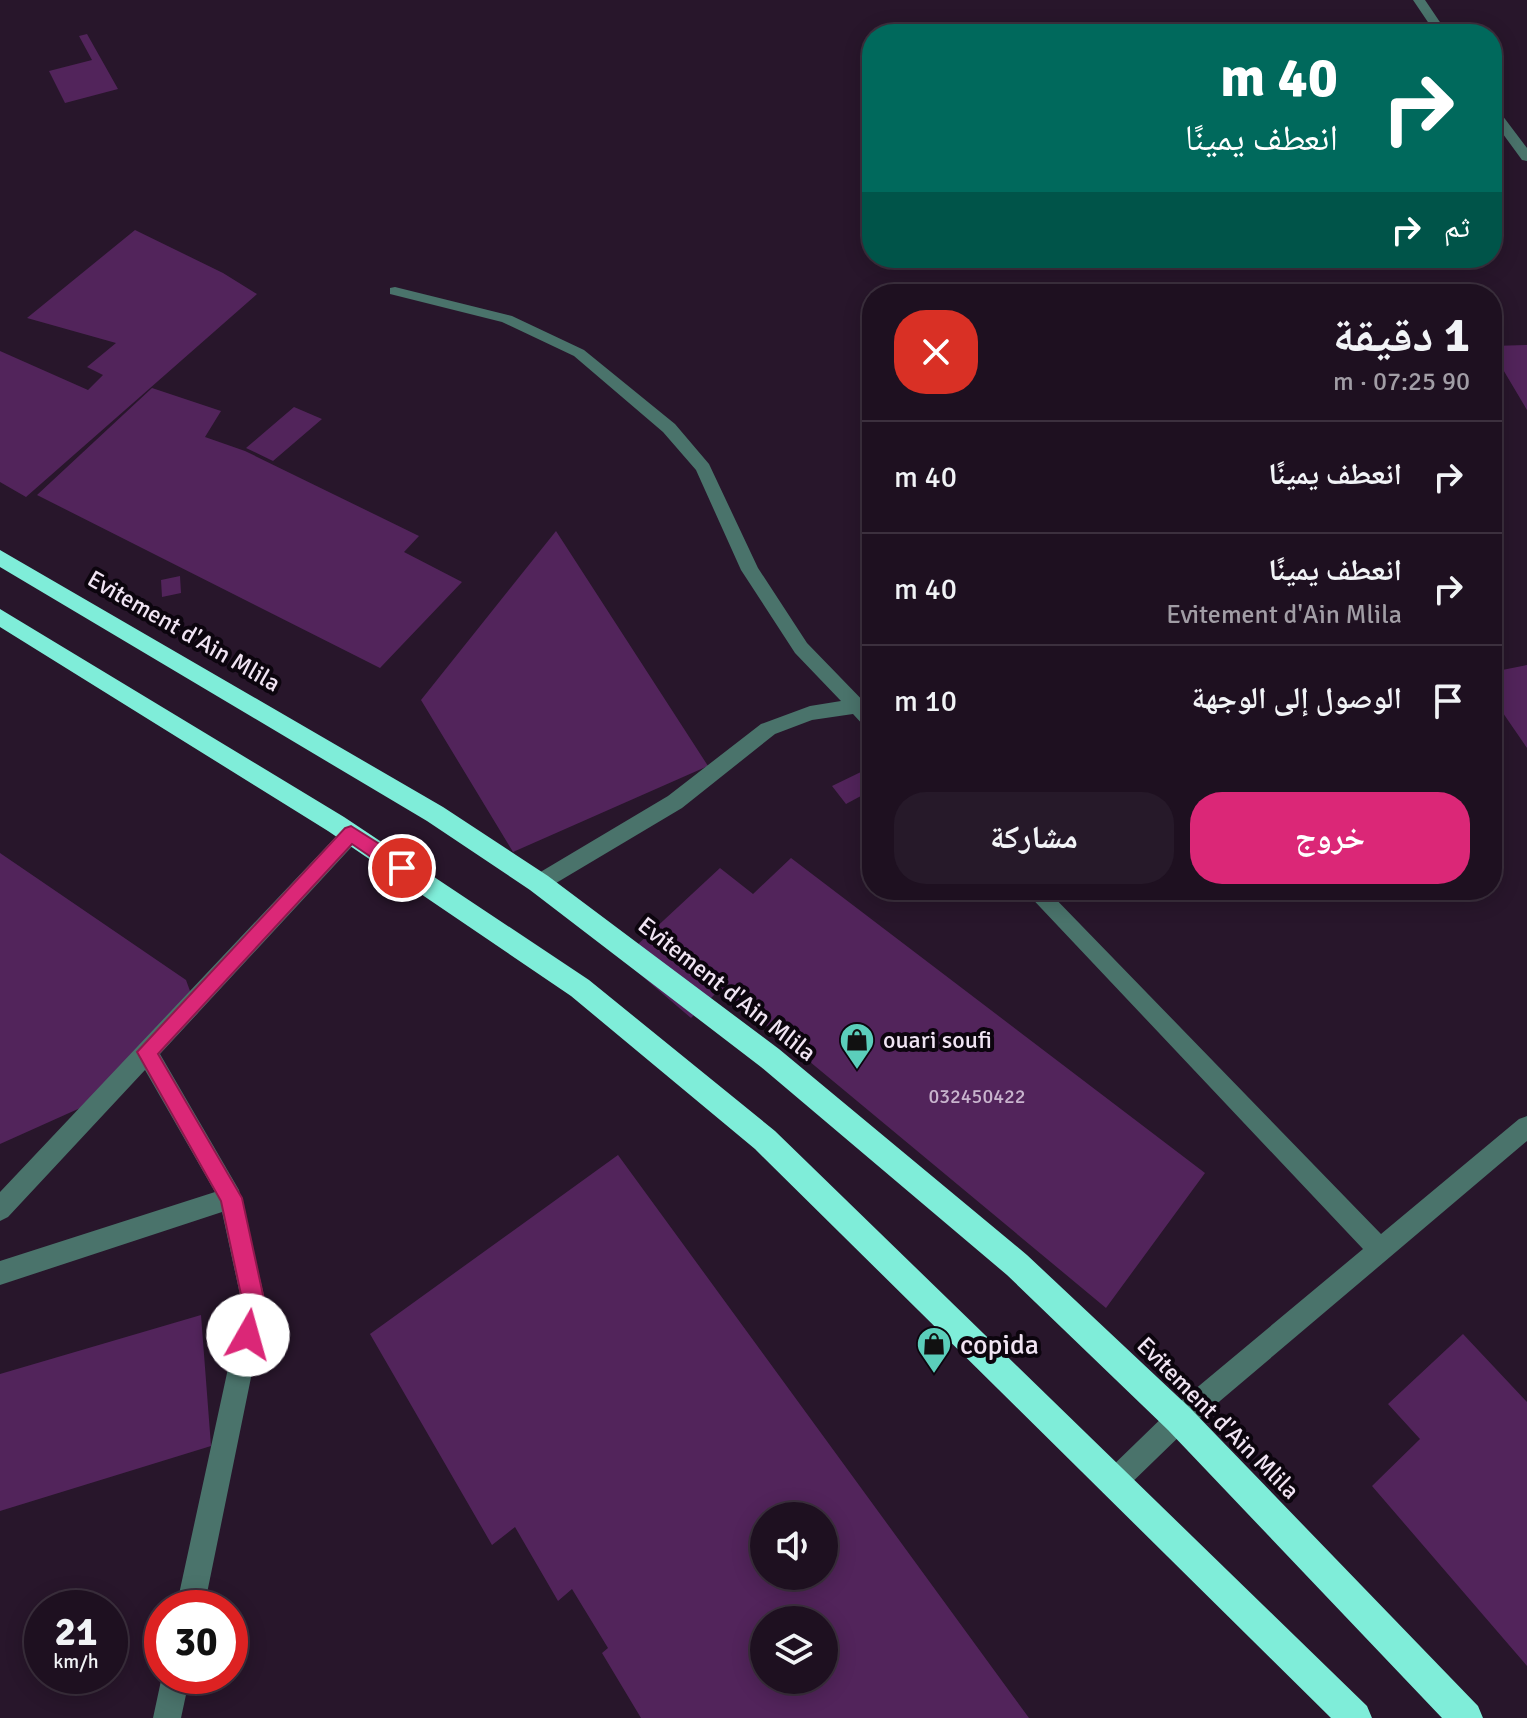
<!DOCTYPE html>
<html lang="ar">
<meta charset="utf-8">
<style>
:root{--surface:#1e1020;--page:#261929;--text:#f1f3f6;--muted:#a19da5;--line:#3c303e;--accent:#db2777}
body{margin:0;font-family:Signika,"Noto Naskh Arabic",sans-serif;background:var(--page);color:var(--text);direction:rtl;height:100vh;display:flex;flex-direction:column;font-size:30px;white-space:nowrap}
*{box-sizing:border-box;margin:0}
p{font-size:26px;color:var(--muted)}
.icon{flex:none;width:44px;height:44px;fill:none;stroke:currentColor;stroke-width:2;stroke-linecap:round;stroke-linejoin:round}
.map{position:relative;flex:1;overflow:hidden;direction:ltr}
.drawer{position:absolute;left:862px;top:284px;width:640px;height:616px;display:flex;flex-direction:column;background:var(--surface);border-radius:32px;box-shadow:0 4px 20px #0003,0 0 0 2px var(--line);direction:rtl}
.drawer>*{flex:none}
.banner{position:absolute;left:862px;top:24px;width:640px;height:244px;border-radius:32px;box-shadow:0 4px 20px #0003,0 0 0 2px var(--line);direction:rtl;background:#00695c;color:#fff;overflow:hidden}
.controls{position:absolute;left:750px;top:1502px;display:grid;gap:16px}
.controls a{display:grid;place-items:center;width:88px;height:88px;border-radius:50%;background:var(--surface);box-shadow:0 4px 20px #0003,0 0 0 2px var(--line);font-size:40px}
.speed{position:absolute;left:24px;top:1590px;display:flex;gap:16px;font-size:40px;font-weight:700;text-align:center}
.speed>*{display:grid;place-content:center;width:104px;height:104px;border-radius:50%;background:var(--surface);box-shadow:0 4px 20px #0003,0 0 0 2px var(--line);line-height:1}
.speed small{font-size:20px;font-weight:400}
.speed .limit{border:12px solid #d22;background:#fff;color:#111}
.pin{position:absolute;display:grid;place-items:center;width:68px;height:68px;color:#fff;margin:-34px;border:4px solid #fff;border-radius:50%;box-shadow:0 2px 8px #0007}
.me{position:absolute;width:88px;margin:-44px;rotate:7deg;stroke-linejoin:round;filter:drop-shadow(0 0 6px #0008)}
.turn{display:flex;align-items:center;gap:28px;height:168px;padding:0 32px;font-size:36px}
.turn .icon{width:104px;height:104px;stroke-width:2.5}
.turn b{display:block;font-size:56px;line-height:68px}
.then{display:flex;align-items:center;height:76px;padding:0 32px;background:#0003;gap:16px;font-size:30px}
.round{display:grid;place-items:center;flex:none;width:84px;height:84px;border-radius:32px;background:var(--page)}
.summary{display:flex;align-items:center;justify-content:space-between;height:136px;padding:0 32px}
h1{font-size:48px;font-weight:800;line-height:60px}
.cta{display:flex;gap:16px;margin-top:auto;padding:16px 32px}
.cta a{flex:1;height:92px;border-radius:32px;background:var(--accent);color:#fff;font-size:32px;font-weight:800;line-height:92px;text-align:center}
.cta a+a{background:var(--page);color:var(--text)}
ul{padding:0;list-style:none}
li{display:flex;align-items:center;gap:24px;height:112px;padding:0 32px;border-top:2px solid var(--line)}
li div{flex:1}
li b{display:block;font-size:30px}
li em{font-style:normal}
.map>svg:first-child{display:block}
.building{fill:#52245b;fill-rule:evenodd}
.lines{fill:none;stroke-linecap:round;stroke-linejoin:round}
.minor{fill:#4a736b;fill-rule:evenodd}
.highway{fill:#7fedd9;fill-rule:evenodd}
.route{fill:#db2777;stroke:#8e194d;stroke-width:2}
.labels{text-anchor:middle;stroke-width:8;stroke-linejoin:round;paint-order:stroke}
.number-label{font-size:20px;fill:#c8b4cd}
.street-label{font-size:24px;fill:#f0e4f3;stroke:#0c050e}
.poi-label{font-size:24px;fill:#f0e4f3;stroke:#0c050e;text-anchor:start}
.near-poi-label{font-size:28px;fill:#f0e4f3;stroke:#0c050e;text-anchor:start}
</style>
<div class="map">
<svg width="1527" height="1718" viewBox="0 0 1527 1718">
<rect width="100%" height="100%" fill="#28162b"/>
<path class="building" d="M87 34 118 89 65 103 49 71 92 60 79 36Z
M135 230 223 273 257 294 26 497 0 482V351L88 390 103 375 87 367 116 343 27 318Z
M1527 345V410L1492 351V346Z
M152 388 221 411 205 437 245 451 419 536 404 552 462 582 380 668 37 495Z
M294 407 322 419 273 461 246 448Z
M556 531 708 766 513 852 421 700Z
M180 576 181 593 162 597 161 580Z
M1527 665V748L1492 697V672Z
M865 770 872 778V790L846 804 832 786Z
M0 853 186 980 198 1013 127 1087 0 1144Z
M791 858 1205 1173 1106 1308 721 988 691 1018 622 959 720 868 753 894Z
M618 1155 1029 1718H641L602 1653 608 1648 572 1589 558 1601 515 1527 492 1545 370 1334ZM764 1516H824V1576H764ZM764 1620H824V1680H764Z
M201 1315 211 1446 0 1511V1374Z
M1463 1334 1527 1402V1666L1372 1486 1420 1439 1388 1404Z"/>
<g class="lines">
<path class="minor" d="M1413 0H1425L1448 34H1436Z
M1492 106 1496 107 1527 148V161L1522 160 1492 119Z
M395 287 512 316 584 350 675 424 709 464 758 568 807 643 872 710V729L865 727 853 714 812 720 775 734 682 808 546 889 539 892 532 889 529 883 532 877 668 796 761 724 810 706 841 701 795 653 741 570 696 470 663 432 574 356 502 322 390 294V288Z
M351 826 358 828 361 834 358 840 160 1054 239 1190 266 1304 204 1608H176L242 1304 222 1212 0 1285V1261L215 1192 145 1070 8 1217 0 1221V1192L344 828Z
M1024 890H1047L1381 1234 1519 1119 1527 1116V1141L1188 1428 1123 1491 1114 1495 1105 1491 1101 1482 1105 1473 1170 1410 1363 1249Z
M162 1676H190L181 1718H153Z"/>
<path class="highway" d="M0 550 443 807 548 876 779 1049 1027 1255 1190 1408 1478 1706 1483 1718H1442L1168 1430 1007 1275 761 1067 530 890 427 821 0 567Z
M0 609 344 817 589 980 775 1131 1367 1706 1372 1718H1331L755 1149 571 996 328 831 0 627Z"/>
</g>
<path class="route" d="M351 826 408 862 411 868 408 874H396L352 844 158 1054 242 1198 265 1304 256 1343 248 1346 240 1343 237 1335 243 1304 221 1201 137 1052 345 828Z"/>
<defs>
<symbol id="shop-pin" viewBox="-11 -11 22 30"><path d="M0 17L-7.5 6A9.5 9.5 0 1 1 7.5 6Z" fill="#5bcebb" stroke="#0c050e"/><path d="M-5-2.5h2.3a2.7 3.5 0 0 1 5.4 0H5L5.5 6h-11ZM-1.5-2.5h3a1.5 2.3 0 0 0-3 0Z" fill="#111"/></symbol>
</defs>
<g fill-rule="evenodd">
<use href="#shop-pin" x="837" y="1020" width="40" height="54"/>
<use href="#shop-pin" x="914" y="1324" width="40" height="54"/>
</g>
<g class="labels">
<g class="number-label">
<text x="977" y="1103">032450422</text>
</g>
<g class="street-label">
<text transform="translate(184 631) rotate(30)" y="8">Evitement d'Ain Mlila</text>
<text transform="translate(727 989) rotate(38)" y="8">Evitement d'Ain Mlila</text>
<text transform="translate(1218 1418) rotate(45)" y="8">Evitement d'Ain Mlila</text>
</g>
<g class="poi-label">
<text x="883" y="1048">ouari soufi</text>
</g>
<g class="near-poi-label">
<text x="960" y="1354">copida</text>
</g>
</g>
</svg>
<div class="controls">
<a><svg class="icon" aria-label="sound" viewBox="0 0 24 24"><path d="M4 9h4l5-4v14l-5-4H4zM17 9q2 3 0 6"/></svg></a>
<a><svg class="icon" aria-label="layers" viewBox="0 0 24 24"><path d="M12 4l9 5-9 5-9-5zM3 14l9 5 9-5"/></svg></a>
</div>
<div class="speed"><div>21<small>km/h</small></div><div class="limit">30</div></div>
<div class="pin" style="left:402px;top:868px;background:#d93025"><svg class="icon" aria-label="arrive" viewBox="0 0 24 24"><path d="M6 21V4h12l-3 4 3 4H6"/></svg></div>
<svg class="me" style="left:248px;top:1335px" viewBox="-20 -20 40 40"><circle r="19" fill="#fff"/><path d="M0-13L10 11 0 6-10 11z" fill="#db2777"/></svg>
<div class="banner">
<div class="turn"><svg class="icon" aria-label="right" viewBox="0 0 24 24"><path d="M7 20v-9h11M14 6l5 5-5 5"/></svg><div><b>40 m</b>انعطف يمينًا</div></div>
<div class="then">ثم<svg class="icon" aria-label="right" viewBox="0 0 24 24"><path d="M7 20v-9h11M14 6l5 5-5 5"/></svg></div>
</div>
<section class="drawer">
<div class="summary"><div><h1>1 دقيقة</h1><p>90 m · 07:25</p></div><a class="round" style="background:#d93025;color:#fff"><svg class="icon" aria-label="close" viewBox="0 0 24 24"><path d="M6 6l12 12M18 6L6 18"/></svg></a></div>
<ul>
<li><svg class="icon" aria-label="right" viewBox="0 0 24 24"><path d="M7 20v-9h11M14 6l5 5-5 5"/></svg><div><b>انعطف يمينًا</b></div><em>40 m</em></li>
<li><svg class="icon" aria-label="right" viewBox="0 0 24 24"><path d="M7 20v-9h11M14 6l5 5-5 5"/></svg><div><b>انعطف يمينًا</b><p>Evitement d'Ain Mlila</p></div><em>40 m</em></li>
<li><svg class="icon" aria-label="arrive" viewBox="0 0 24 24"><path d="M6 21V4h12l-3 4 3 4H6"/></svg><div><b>الوصول إلى الوجهة</b></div><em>10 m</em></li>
</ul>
<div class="cta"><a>خروج</a><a>مشاركة</a></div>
</section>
</div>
